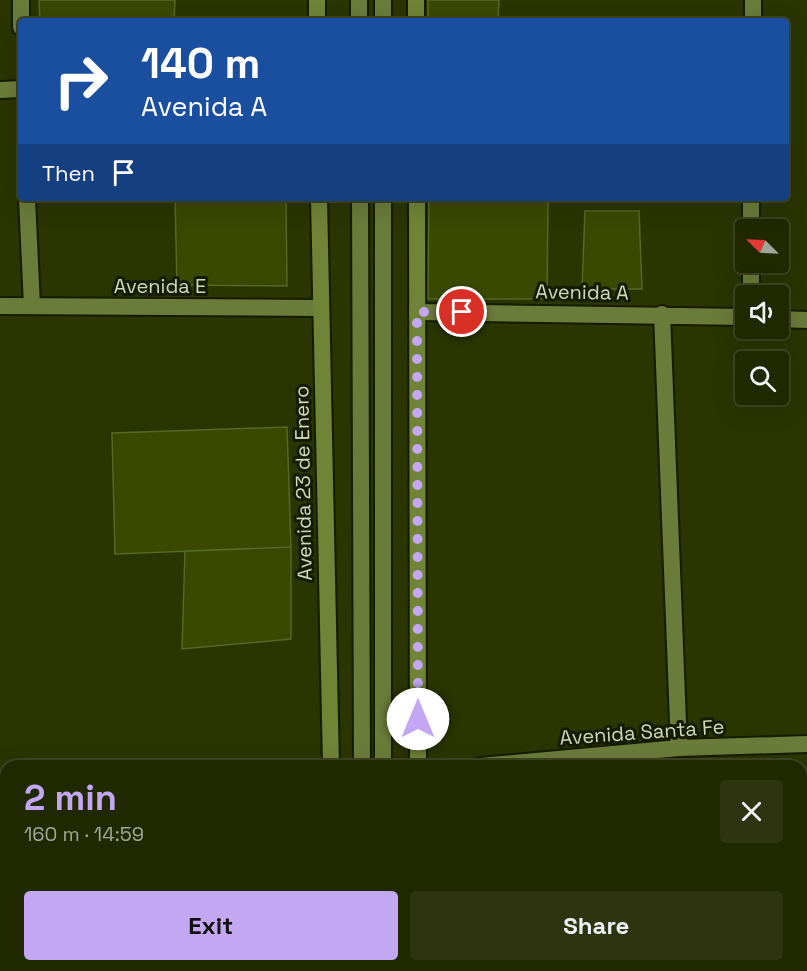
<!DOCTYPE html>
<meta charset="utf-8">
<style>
:root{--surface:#202800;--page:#2d340f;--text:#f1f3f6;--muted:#a2a699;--line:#3d4422;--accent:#c3a7f2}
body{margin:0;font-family:"Space Grotesk",sans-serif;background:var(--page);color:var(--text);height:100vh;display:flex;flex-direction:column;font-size:22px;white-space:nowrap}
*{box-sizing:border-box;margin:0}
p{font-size:20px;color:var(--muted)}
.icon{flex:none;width:33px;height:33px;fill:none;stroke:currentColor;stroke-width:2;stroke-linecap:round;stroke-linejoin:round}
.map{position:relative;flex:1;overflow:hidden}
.side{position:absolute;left:0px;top:760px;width:807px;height:212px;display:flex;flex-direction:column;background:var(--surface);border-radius:18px 18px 0 0;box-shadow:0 6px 24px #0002,0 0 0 2px var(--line)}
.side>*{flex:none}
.banner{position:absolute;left:18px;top:18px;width:771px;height:183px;border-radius:6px;box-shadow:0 6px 24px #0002,0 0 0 2px var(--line);background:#1a4fa0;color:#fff;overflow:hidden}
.needle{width:39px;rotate:294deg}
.tools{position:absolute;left:735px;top:219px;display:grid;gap:12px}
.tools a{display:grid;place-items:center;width:54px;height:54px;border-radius:6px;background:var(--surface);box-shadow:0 6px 24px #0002,0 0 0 2px var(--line);font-size:30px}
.pin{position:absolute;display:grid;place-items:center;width:51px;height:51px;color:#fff;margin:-26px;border:3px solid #fff;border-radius:50%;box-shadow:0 2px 6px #0007}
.me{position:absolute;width:66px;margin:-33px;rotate:0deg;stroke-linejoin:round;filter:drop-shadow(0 0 4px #0008)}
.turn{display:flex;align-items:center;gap:21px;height:126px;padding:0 24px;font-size:27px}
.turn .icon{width:78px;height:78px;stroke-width:2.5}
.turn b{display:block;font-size:42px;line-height:51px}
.then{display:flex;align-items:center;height:57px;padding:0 24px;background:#0003;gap:12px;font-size:22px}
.round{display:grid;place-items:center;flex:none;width:63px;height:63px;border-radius:6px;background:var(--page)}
.headline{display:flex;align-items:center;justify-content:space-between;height:102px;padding:0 24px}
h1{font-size:36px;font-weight:800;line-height:45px;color:var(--accent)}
.action{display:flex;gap:12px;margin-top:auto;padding:12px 24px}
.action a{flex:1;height:69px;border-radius:6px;background:var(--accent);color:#111;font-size:24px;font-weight:800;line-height:69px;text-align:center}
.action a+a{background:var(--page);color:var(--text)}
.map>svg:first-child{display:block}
.building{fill:#3a4800;stroke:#576725;stroke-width:1.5}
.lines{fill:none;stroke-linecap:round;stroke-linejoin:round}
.minor-casing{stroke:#141c00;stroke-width:20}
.tertiary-casing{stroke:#141c00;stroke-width:20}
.secondary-casing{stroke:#141c00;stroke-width:20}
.minor{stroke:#6b7b3a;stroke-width:16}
.tertiary{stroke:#6b7b3a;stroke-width:16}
.secondary{stroke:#708336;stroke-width:16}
.route{stroke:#c3a7f2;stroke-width:10;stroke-dasharray:0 18}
.labels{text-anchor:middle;stroke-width:6;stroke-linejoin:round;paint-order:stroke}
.street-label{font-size:20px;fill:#d0dab9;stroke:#151b02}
</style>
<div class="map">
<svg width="807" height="971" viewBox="0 0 807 971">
<rect width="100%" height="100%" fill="#2a3500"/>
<path class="building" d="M39 0H175L174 21H40Z
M428 0H499L498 21H428Z
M175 198H286L287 286 177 285Z
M429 198H548L547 299H428Z
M585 211H639L642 289H582Z
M287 427 291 547 115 554 112 433Z
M291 547V639L182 649 185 551Z
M167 966H300V971H123V968Z"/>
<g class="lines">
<defs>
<path id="minor" d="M21 0V27
M753 21V0
M0 90 21 89
M27 198 32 306
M751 230V198
M751 296V262
M0 306 320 308
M417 312 746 317
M662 314 679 748
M778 319 807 320
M481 766 679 748 807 744"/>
<path id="tertiary" d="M359 0V21
M383 21V0
M360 198 362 766
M383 766V198
M360 971V966
M383 971V966"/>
<path id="secondary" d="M317 0V21
M416 0V21
M319 198 331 766
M417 198 418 766
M333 966V971
M417 971V966"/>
</defs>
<use href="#minor" class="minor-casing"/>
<use href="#tertiary" class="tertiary-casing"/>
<use href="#secondary" class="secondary-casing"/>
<use href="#minor" class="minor"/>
<use href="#tertiary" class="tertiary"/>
<use href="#secondary" class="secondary"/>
</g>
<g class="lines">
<path class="route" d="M418 719 417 312H462"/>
</g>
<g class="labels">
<g class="street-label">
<text x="160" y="293">Avenida E</text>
<text transform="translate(582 292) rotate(1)" y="7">Avenida A</text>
<text transform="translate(303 483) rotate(-91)" y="7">Avenida 23 de Enero</text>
<text transform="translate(642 732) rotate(-4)" y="7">Avenida Santa Fe</text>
</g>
</g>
</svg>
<div class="tools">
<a><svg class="needle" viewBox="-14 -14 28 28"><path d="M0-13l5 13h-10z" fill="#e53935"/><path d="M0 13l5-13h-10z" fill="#a2a699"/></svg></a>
<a><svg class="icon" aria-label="sound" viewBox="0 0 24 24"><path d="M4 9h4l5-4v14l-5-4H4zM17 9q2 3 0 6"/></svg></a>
<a><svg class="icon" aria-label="search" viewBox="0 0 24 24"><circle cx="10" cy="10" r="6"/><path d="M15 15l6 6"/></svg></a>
</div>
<div class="pin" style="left:462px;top:312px;background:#d93025"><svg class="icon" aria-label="arrive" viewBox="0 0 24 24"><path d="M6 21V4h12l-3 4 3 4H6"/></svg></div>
<svg class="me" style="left:418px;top:719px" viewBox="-20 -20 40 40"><circle r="19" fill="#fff"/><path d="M0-13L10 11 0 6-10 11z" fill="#c3a7f2"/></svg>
<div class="banner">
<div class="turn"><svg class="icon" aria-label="right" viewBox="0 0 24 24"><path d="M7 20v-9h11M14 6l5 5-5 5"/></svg><div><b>140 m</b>Avenida A</div></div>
<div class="then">Then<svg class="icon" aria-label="arrive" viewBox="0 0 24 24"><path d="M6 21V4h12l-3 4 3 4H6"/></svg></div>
</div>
<section class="side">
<div class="headline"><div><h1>2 min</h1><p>160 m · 14:59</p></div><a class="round"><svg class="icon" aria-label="close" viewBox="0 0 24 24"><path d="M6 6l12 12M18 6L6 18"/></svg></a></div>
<div class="action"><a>Exit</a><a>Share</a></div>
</section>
</div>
